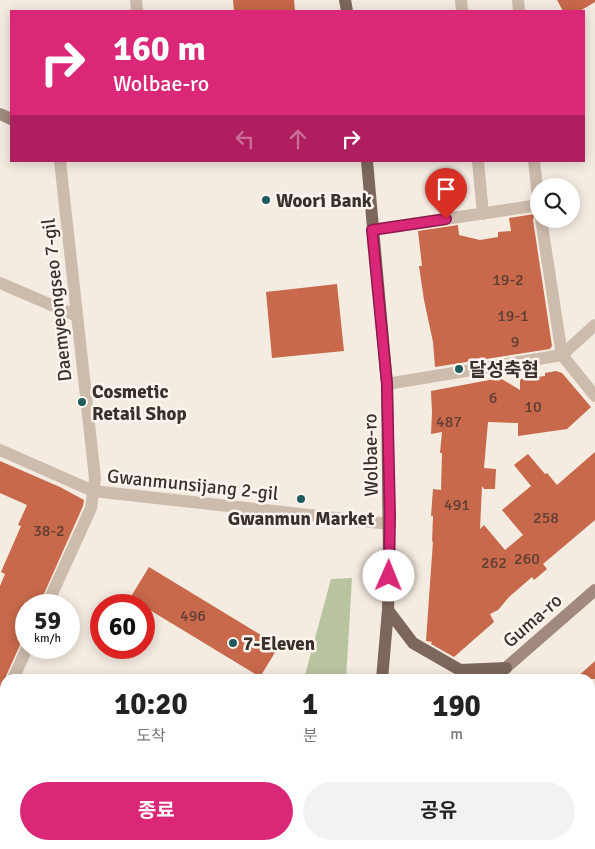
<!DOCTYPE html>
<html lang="ko">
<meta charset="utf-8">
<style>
:root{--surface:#fff;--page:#f2f2f2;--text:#222;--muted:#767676;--accent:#db2777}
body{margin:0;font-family:Signika,"Noto Sans KR",sans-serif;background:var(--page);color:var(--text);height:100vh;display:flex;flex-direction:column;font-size:19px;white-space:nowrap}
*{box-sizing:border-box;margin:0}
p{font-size:16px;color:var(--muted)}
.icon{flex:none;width:28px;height:28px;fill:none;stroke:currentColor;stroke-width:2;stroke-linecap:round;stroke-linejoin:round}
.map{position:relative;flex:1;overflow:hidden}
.panel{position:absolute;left:0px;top:674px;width:595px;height:176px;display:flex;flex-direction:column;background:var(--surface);border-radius:15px 15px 0 0;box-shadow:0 2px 12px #0003}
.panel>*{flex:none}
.guide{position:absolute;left:10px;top:10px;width:575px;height:152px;border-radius:0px;box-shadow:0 2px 12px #0003;background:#db2777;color:#fff;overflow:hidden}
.controls{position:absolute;left:530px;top:178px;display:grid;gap:10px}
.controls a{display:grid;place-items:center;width:50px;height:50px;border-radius:50%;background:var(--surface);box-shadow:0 2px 12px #0003;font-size:25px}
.speed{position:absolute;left:15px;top:594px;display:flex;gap:10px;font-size:25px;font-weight:700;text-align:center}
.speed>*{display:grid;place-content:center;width:65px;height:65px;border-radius:50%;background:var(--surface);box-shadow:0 2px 12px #0003;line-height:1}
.speed small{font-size:12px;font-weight:400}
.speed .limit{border:8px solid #d22;background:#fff;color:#111}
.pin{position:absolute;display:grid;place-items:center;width:42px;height:42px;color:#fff;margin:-51px -21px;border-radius:50% 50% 50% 0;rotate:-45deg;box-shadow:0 0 5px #0007}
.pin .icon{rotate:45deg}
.me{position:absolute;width:55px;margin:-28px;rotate:1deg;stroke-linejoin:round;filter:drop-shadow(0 0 4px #0008)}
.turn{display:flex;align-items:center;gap:18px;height:105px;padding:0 20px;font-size:22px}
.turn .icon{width:65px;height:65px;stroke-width:2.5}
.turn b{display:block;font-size:35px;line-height:42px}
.lanes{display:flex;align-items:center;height:48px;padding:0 20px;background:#0003;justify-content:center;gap:25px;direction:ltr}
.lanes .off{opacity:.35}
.eta{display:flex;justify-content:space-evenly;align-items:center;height:85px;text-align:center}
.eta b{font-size:30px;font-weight:700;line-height:35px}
.action{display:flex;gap:10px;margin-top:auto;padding:10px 20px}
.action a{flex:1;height:58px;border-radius:30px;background:var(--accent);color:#fff;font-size:20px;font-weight:700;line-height:58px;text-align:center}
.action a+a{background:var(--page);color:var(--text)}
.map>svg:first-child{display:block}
.green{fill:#b8c4a0}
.building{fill:#c8694b}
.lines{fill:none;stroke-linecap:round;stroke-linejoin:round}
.street{stroke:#cdbbac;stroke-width:12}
.secondary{stroke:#a18a7d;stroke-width:12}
.primary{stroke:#7d675c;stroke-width:12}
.route-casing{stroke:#8e194d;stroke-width:12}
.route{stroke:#db2777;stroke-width:9}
.poi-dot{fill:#1f5a5e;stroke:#fbf5ee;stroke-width:2}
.labels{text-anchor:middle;stroke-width:5;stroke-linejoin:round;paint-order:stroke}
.number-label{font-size:16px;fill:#5e3e33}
.poi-label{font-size:19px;font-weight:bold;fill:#3b302b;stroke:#fbf5ee;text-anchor:start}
.street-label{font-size:19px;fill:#3b302b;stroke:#fbf5ee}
</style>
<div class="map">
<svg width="595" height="849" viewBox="0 0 595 849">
<rect width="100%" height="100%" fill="#f4ebe1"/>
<path class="green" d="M352 578 346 679H304L331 579Z"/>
<path class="building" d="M233 0H294L295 11H234Z
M557 0H595V2L580 11H563Z
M535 214 533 220 552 346 550 349 435 367 433 342 424 300 419 266H422L418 231 458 225 459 235 480 240 498 237V232L511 231 509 218Z
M337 284 344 351 272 358 266 292Z
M556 371 562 373 591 407 567 429 518 436V423L488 422 484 468 496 469 495 489H484L482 486 480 529 484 525 505 550 523 535 502 510 531 486 514 465 528 454 545 474 547 473 557 485 595 452V520L543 564 547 569 534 580 532 577 509 597 498 610 490 614 494 622 454 657 431 644 432 642 426 641 433 541 432 542 433 516H431L433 489 441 490 442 453H440L442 432 431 434 432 413 431 391 500 378 520 390V379L545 376V373Z
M0 461 60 487 84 500 83 506 39 605H26V638L20 645 6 676 5 687 0 689V586L5 574 1 572 21 526 18 525 27 505 0 493Z
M149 567 279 646 260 677 130 598Z
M595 661V679H575Z"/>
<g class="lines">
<path class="street" d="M136 0 137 11
M461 0 462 11
M518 0 519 11
M478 161 483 214
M534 161 539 206
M541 219 562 355 595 396
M372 230 539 205
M0 283 77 316
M387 384 562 355 595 325
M0 450 93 491 390 524
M47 605 91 508 95 478 60 161
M13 679 27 648
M0 706 5 695
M0 739 5 743
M590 794 595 790
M117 845 121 849
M536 845 539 849
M61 849 65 845"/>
<path class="secondary" d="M0 114 11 119
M493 679 595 590
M319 849 322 845"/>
<path class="primary" d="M345 0 347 11
M367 161 387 384 389 560 388 610 382 679
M388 610 413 643 460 670 506 668
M372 849 373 845"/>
</g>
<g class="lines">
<defs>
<path id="route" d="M389 576 390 515 387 384 372 230 446 219"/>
</defs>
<use href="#route" class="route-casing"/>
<use href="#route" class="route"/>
</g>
<g class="poi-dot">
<circle cx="266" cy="200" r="5"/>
<circle cx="459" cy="369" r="5"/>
<circle cx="82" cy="402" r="5"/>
<circle cx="301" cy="499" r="5"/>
<circle cx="233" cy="643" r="5"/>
</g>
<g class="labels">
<g class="number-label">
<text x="508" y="285">19-2</text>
<text x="513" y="321">19-1</text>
<text x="515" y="347">9</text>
<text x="493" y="403">6</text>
<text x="533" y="412">10</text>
<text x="449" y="427">487</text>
<text x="457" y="510">491</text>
<text x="546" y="523">258</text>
<text x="49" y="536">38-2</text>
<text x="527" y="564">260</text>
<text x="494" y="568">262</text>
<text x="193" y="621">496</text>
</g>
<g class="poi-label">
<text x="276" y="207">Woori Bank</text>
<text x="469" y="376">달성축협</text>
<text x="92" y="398">Cosmetic<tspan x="92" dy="22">Retail Shop</tspan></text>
<text x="301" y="525" text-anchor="middle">Gwanmun Market</text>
<text x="243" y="650">7-Eleven</text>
</g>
<g class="street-label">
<text transform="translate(56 300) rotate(-96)" y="7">Daemyeongseo 7-gil</text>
<text transform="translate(370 455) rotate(-91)" y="7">Wolbae-ro</text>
<text transform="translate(193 484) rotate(6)" y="7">Gwanmunsijang 2-gil</text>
<text transform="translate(532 620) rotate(-41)" y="7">Guma-ro</text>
</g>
</g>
</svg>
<div class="controls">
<a><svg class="icon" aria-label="search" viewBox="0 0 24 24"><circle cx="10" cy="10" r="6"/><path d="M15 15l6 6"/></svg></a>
</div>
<div class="speed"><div>59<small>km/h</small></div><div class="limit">60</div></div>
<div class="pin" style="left:446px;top:219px;background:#d93025"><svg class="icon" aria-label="arrive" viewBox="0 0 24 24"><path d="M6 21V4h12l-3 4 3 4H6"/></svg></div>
<svg class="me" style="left:389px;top:576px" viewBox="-20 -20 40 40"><circle r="19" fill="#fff"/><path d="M0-13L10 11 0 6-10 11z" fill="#db2777"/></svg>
<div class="guide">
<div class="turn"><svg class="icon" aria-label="right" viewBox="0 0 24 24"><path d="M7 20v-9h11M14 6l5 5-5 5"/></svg><div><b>160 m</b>Wolbae-ro</div></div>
<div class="lanes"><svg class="icon off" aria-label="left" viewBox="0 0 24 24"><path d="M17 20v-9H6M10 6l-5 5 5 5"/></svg><svg class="icon off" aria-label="ahead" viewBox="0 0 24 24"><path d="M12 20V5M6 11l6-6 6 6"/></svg><svg class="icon" aria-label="right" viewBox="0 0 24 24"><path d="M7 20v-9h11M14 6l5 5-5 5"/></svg></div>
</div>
<section class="panel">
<div class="eta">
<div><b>10:20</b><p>도착</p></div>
<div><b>1</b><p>분</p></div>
<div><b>190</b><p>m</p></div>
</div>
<div class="action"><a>종료</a><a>공유</a></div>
</section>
</div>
